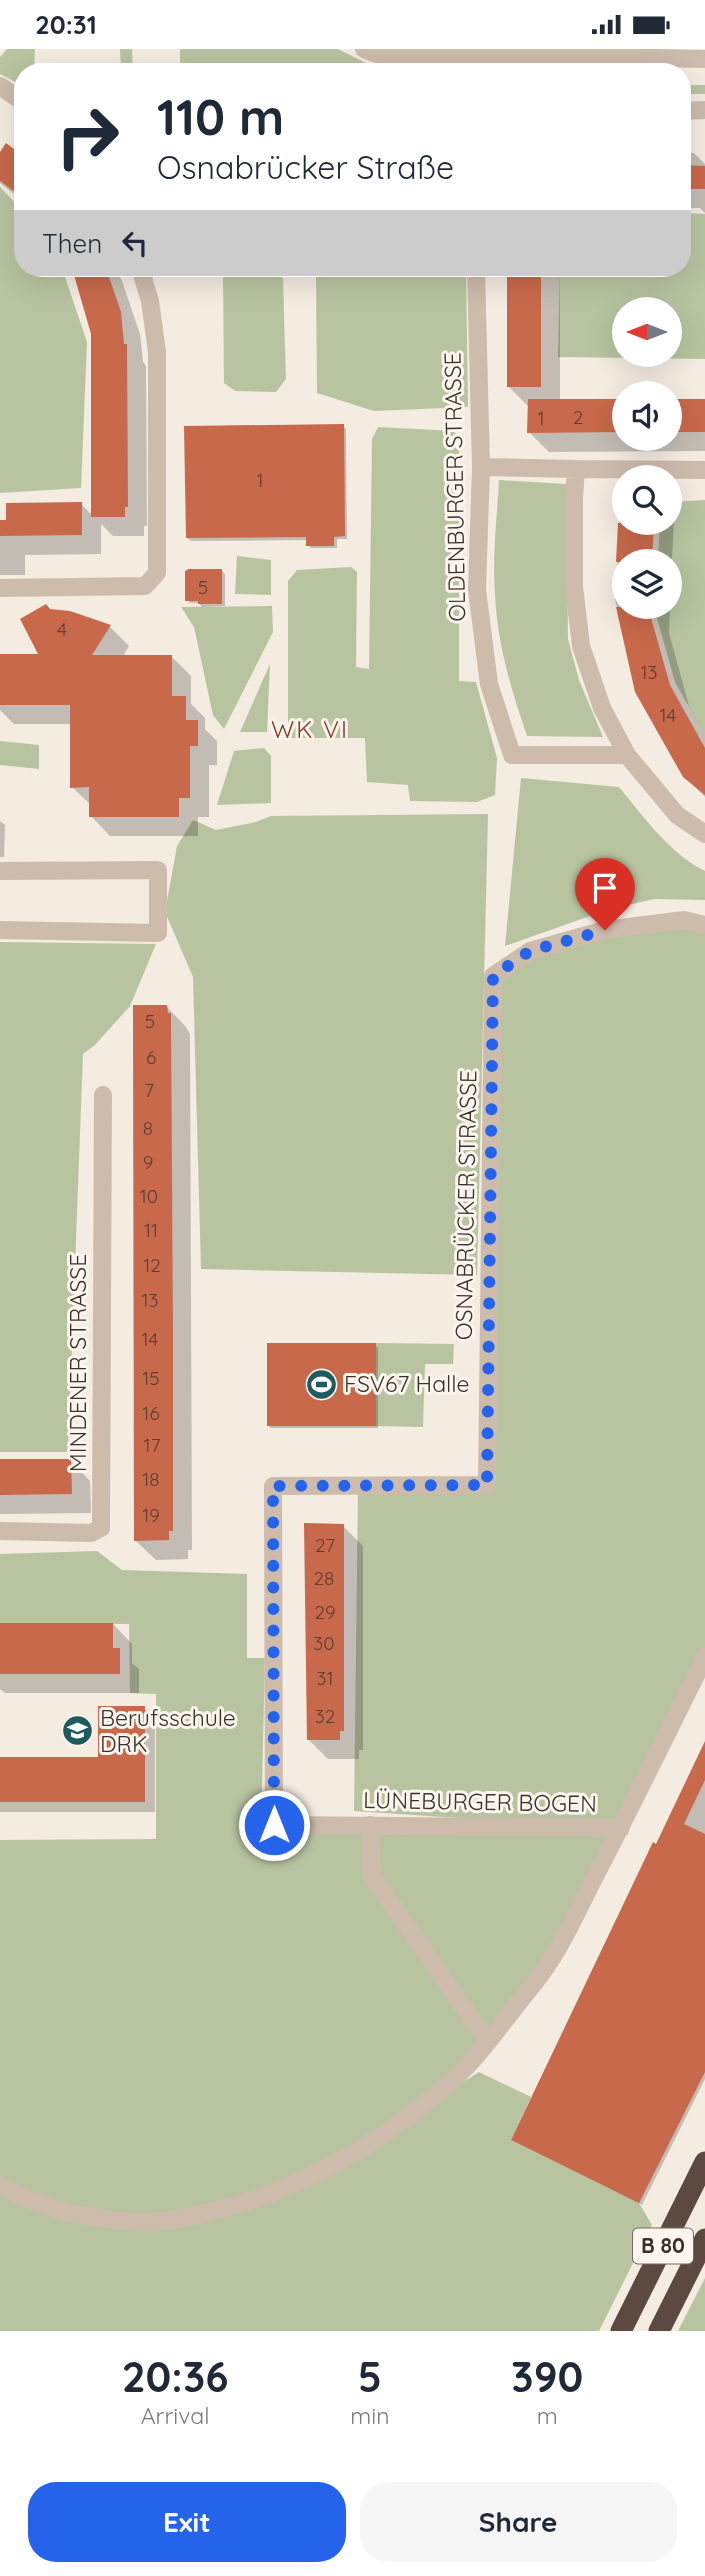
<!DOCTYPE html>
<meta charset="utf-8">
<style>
:root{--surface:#fff;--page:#f6f6f7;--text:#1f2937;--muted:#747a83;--accent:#2563eb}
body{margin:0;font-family:Quicksand,sans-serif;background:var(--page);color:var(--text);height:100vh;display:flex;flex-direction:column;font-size:26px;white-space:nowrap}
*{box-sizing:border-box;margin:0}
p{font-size:23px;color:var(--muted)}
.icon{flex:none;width:38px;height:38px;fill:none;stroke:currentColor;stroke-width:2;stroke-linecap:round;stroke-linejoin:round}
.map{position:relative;height:2282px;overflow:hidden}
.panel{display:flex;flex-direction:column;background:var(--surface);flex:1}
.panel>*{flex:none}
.guide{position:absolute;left:14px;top:14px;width:677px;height:214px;border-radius:28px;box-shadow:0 7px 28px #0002;background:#fff;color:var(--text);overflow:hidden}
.needle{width:46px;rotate:270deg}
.tools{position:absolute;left:612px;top:248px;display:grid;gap:14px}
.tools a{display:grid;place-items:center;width:70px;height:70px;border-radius:50%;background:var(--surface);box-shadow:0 7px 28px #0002;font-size:35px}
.pin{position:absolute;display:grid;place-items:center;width:60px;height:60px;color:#fff;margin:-72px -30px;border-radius:50% 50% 50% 0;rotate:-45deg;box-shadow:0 0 7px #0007}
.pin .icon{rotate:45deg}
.me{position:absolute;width:77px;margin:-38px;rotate:0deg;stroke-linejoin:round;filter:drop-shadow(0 0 5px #0008)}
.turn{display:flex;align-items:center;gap:24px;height:147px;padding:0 28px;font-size:32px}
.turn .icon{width:91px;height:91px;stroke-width:2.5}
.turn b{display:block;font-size:49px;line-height:60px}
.then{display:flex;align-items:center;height:66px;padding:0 28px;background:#0003;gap:14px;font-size:26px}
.eta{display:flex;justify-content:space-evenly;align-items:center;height:119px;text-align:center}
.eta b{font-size:42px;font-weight:700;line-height:49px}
.action{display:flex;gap:14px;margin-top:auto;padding:14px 28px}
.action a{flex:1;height:80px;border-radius:28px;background:var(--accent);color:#fff;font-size:28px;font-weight:700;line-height:80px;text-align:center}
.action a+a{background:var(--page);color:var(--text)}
.status{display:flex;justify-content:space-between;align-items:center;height:49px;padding:0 35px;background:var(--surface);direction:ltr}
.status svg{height:19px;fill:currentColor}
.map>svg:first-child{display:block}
.green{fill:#b8c4a0;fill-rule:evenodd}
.shadow{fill:#0003}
.building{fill:#c8694b}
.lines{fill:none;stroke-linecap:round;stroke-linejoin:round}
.minor{stroke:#cdbbac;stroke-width:18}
.highway{stroke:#5c4a42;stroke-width:21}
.route{stroke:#2563eb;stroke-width:12;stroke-dasharray:0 21.6}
.labels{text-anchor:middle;stroke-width:6;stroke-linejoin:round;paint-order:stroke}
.number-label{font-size:19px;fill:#5e3e33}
.shield{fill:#fbf5ee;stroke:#756b66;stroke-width:2}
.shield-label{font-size:21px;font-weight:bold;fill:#3b302b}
.street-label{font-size:23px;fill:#3b302b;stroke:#fbf5ee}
.poi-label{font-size:23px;fill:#3b302b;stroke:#fbf5ee;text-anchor:start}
.neighbourhood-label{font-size:24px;letter-spacing:2px;fill:#8c3b22;stroke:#fbf5ee}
</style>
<div class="status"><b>20:31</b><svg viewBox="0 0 49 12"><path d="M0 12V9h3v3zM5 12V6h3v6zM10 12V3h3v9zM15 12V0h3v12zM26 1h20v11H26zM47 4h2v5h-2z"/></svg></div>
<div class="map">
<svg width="705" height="2282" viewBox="0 0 705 2282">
<rect width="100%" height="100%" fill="#f4ebe1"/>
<path class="green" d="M7 0H35L34 23H23V37L0 25V8Z
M120 0H132L133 23H121Z
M180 0H338L372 17 453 13V23H180Z
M682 36H705V45H683Z
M0 138 23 162V219H62L87 293 81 439 0 444Z
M683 164 705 165V310L558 308 560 219H682ZM625 261H670V306H625Z
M233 219H275L283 230 286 330 276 343 235 342 224 334 223 227Z
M316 219H466L468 358 374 362 317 344Z
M378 378 454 382 459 390V632L476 633 497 709 495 746 477 753 410 752 408 736 367 733 365 689H288V532L297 521 351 518 357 523 356 618 369 620 372 390Z
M499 431 566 435 568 590 579 631 603 688 527 687C511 640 497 594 495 545 492 507 497 469 499 431Z
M705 451V686L675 633 655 562V558H670V513H658L660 474H670V453Z
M237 507 271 511V546L235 545Z
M272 557 273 583 224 680 213 666 194 578 181 558Z
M270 615 267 683H240Z
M0 692 39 696V720L0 716Z
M264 699 271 707V754L217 756 234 702Z
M521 729 619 738C644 768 670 805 705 822V851L654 850 607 861 505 897Z
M488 765 477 1226 201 1220 193 928 165 863 177 797 193 771 216 781 256 773 271 767Z
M705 876V1607L549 1914 488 1993 402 2072 479 2023 531 2048 511 2091 639 2154 652 2176 599 2282H0V1791L156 1790V1645L130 1644 129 1575 0 1574V1505L97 1502 122 1521 247 1525V1609H265L261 1781 606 1779 354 1762 358 1439 486 1436 493 927 536 900 609 880Z
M0 893 156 895 130 957 95 996 83 1005 68 1403H0Z
M376 1294 454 1295 453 1315H425L423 1378 376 1377Z
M705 2229V2282H678Z"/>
<path class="shadow" d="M682 104H694L705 115V164L700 159H682Z
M23 105V152L0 134V106Z
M74 219H115L122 232 140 285 143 313 146 317 147 477H144V487H113L101 475V505L25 506V526H0V473L81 455 93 467V285Z
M509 219H560V351H625V390H670V351H705V402L549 403 529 383V358L509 338Z
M343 377 346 380 347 490H337V499H311L308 496V491L191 492 187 489Z
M621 449H625V474H670V468L674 471 670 551V513H625V558H670L669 584 689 657 705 686V748L684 727 637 642 615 550Z
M222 522 225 525V557L202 558 199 554H190L187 551Z
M51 562 70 564 110 578 129 597 123 607H171L191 627V655L205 669V680L217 692V716H209V768H198V787H110L91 767V756L72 738V675H14L0 661V607H41Z
M0 772 5 776 4 808H0Z
M167 958 186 978 190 985 192 1501H188V1510L156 1511 136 1492Z
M375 1296 378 1299V1379H271L268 1376Z
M0 1412H71L90 1432 91 1464 0 1465Z
M343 1477 363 1497V1701H359V1710H328L308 1690Z
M113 1575 132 1595V1614L139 1620V1644H5L0 1640V1576Z
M144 1659 155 1670V1763H0V1710H100Z
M705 1696V2030L642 2156 513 2091Z"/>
<path class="building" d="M23 90V149L0 132V103L6 94 14 100Z
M682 116 705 117V140H682Z
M72 219H106L121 263 124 295H127L128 458H125V468H91V285Z
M507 219H541V338H507Z
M528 350H625V383L527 384Z
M670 350H705V383H670Z
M344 375 345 487 334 488V497H306V488L186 489 184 377Z
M82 453V486L0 487V471H6V454Z
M618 474H654L652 513H616Z
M189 520H222V555H198V552H185V522Z
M46 555 50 560 70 562 111 576 92 606H172V647H186V671H198V697H190V749H179V768H89V738L70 739V656H0V605H38L20 570Z
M616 558H648L670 636 705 699V746L683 728 635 643Z
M133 956H167L168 964H171L173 1287V1482H169V1491L134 1492Z
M267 1294H376V1377H267Z
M0 1410H71L72 1445 0 1446Z
M304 1474 344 1475V1682H340V1691H307Z
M0 1574H113V1599H120V1625H0Z
M98 1657H145V1753H0V1708H98Z
M705 1692V1731L684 1775 705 1785V2023L639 2154 511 2091 653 1793 656 1795Z"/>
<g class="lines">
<path class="minor" d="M364 0 376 5H477
M477 23V5L705 10
M0 37 23 53
M682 62 705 61
M476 219 481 418 477 541 489 635 512 706H627
M481 418 576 420 574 449V538L581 597 602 659 627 706 677 766 705 785
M576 420 705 421
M0 539 145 537 157 524V303L150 252 140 219
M0 822 158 821V884L0 881
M0 1482 91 1484 101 1479 103 1046
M370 1776 372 1827 488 1993
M621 1779 274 1776 273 1437 487 1436 493 927 530 902 605 881 684 871 705 876
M0 2136C40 2160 96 2172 142 2173 168 2174 196 2167 221 2160 308 2138 393 2087 458 2026 479 2007 495 1983 513 1961 524 1946 538 1931 548 1915 566 1889 579 1858 593 1831 632 1757 668 1682 705 1608"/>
<path class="highway" d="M621 2282 705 2113
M659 2282 705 2190"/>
</g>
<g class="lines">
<path class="route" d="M274 1776 273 1437 487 1436 493 927 530 902 605 881"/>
</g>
<defs>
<symbol id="stadium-disc" viewBox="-11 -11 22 22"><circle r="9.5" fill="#1f5a5e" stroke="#fbf5ee"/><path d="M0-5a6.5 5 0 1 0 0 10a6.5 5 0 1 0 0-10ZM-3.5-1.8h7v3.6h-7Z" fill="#fff"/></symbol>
<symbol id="school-disc" viewBox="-11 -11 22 22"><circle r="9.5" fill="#1f5a5e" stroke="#fbf5ee"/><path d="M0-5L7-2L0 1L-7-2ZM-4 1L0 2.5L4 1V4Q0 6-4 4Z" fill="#fff"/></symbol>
</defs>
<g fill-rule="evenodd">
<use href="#stadium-disc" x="304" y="1318" width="35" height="35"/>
<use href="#school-disc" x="60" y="1664" width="35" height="35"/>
</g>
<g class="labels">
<g class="number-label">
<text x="578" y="375">2</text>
<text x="541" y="376">1</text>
<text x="260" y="438">1</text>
<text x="203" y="545">5</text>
<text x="62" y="587">4</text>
<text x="649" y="630">13</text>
<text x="668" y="673">14</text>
<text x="150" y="979">5</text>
<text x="151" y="1015">6</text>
<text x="149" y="1048">7</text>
<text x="148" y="1086">8</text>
<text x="148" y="1120">9</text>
<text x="149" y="1154">10</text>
<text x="151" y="1188">11</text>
<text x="152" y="1223">12</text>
<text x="150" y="1258">13</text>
<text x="150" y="1297">14</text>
<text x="151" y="1336">15</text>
<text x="151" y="1371">16</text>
<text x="152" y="1403">17</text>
<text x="151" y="1437">18</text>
<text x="151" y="1473">19</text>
<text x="325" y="1503">27</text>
<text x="324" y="1536">28</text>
<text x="325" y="1570">29</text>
<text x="324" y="1601">30</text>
<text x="325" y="1636">31</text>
<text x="325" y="1674">32</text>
</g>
<rect class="shield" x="633" y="2179.5" width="60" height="35" rx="5"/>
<g class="shield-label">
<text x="663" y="2204">B 80</text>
</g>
<g class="street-label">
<text transform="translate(455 438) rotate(-91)" y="8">OLDENBURGER STRASSE</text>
<text transform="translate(466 1156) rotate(-89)" y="8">OSNABRÜCKER STRASSE</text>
<text transform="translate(78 1314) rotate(-90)" y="8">MINDENER STRASSE</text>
<text transform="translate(480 1753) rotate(1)" y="8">LÜNEBURGER BOGEN</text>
</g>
<g class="poi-label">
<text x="344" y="1343">FSV67 Halle</text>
<text x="100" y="1677">Berufsschule<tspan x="100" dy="26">DRK</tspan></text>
</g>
<g class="neighbourhood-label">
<text x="310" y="689">WK VI</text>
</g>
</g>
</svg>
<div class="tools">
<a><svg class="needle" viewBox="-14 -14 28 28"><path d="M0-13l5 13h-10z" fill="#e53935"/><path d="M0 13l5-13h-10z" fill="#747a83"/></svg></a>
<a><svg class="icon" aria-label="sound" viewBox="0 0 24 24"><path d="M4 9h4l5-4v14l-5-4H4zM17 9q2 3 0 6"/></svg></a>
<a><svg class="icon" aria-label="search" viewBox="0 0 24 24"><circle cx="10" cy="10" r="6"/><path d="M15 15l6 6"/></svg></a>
<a><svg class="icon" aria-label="layers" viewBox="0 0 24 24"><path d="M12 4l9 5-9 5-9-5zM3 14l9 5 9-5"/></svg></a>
</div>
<div class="pin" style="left:605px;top:881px;background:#d93025"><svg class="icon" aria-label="arrive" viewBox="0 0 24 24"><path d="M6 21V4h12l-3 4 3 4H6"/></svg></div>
<svg class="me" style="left:274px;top:1776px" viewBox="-20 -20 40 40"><circle r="17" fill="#2563eb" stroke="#fff" stroke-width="3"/><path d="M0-11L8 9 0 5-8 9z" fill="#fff"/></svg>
<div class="guide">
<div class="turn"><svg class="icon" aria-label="right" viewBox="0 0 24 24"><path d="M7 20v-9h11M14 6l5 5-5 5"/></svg><div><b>110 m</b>Osnabrücker Straße</div></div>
<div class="then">Then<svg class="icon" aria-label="left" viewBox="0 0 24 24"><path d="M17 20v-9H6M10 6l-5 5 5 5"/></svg></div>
</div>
</div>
<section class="panel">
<div class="eta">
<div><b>20:36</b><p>Arrival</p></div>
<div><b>5</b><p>min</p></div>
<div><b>390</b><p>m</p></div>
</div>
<div class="action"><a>Exit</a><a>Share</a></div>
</section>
